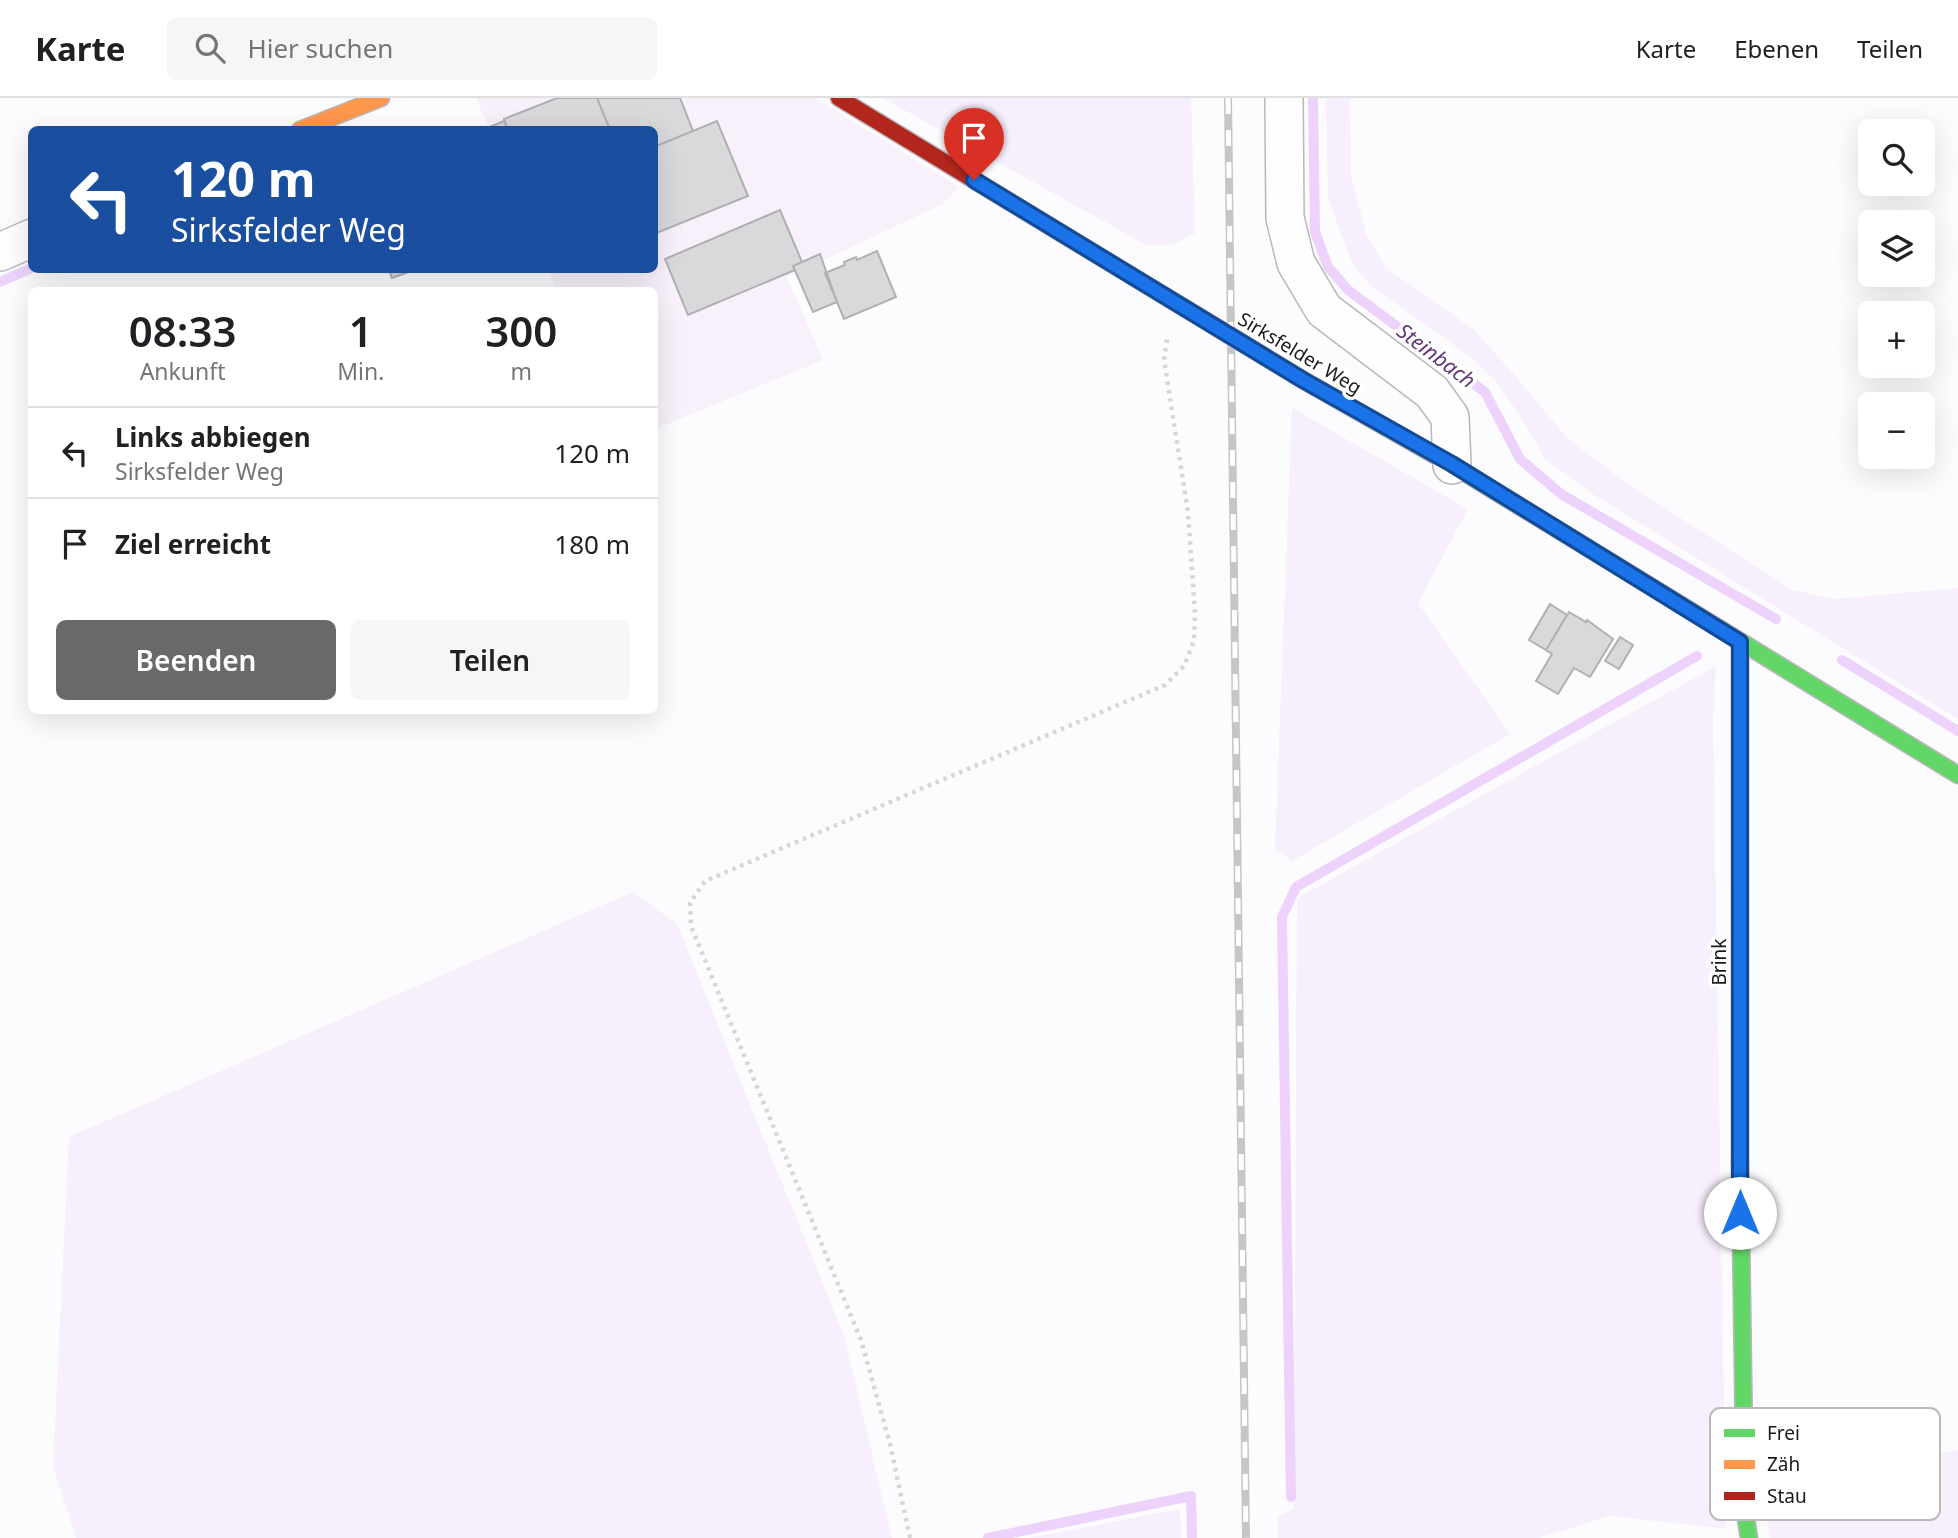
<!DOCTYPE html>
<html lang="de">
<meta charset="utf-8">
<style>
:root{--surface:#fff;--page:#f6f6f6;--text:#202124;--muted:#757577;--line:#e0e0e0;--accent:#6a686b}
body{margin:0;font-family:"Noto Sans",sans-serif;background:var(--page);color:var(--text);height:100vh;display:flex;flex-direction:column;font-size:26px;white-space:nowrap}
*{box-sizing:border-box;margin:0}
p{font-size:23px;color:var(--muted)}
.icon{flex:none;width:38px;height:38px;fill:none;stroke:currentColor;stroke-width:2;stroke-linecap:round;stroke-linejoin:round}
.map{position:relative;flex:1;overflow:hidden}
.drawer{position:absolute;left:28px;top:189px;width:630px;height:427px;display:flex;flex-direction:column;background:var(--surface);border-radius:10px;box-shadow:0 7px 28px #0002}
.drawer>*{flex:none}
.banner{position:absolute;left:28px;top:28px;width:630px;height:147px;border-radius:10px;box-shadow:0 7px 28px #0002;background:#1a4fa0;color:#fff;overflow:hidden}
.buttons{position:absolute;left:1858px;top:21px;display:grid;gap:14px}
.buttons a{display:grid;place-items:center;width:77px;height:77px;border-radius:10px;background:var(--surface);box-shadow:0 7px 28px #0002;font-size:35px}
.pin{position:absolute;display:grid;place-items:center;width:60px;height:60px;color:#fff;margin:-72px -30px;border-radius:50% 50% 50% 0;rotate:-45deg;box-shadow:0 0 7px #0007}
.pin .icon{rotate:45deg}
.me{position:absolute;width:77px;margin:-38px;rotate:0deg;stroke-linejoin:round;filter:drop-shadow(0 0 5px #0008)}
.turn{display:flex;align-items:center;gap:24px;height:147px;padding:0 28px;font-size:32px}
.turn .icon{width:91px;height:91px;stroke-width:2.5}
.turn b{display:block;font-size:49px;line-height:60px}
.eta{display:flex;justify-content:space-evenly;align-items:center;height:119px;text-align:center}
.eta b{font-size:42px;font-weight:600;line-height:49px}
.action{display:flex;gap:14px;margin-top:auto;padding:14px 28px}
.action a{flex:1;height:80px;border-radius:10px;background:var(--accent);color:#fff;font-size:28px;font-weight:600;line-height:80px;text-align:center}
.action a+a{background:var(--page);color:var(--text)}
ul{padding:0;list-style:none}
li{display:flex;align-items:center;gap:21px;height:91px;padding:0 28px;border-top:2px solid var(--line)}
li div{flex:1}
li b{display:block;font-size:26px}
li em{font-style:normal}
header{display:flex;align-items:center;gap:42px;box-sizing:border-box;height:98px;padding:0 35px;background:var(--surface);border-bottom:2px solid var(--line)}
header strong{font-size:33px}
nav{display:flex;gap:38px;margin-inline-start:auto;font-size:24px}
.search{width:490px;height:63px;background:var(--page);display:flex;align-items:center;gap:18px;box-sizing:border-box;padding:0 24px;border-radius:10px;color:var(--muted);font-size:26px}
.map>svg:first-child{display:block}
.built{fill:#f8f1fb}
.green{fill:#f7effb}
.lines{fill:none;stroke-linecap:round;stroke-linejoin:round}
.stream{stroke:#edd3fb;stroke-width:10}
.building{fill:#d9d8db;stroke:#b0afb1;stroke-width:2}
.street-casing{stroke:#b9b7ba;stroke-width:40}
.fast-casing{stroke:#b9b7ba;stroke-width:19}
.slow-casing{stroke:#b9b7ba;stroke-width:19}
.jam-casing{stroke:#b9b7ba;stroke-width:19}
.path{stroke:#d6d6d7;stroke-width:4.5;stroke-dasharray:3.5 5;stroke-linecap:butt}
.street{stroke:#fffeff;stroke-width:37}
.fast{stroke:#63d668;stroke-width:16}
.slow{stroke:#ff974d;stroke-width:16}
.jam{stroke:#b3261e;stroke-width:16}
.rail-casing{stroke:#c6c6c7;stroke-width:8}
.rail{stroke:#fff;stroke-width:5;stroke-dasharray:16;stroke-linecap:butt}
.route-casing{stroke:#114b97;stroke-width:18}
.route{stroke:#1a73e8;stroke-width:12}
.labels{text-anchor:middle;stroke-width:7;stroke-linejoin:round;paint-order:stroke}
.street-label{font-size:19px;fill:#1b191c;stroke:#fff}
.water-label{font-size:21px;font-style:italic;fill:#643779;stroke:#fff}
.key{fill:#fff;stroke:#bbbabb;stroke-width:2}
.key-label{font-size:19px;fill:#1b191c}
</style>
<header>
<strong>Karte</strong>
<div class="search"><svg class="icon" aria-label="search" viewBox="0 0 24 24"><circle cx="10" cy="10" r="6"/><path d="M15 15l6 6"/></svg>Hier suchen</div>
<nav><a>Karte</a><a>Ebenen</a><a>Teilen</a></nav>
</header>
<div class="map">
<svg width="1958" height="1440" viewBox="0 0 1958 1440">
<rect width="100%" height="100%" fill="#fcfbfd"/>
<path class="built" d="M476 0H815L959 89 943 106 787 179 823 262 655 331 654 192H557L548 172H654V32L489 31Z"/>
<path class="green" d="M883 0H1191L1195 135 1172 147H1146Z
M1326 0H1350L1351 77 1366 136 1386 170 1473 231 1512 274 1568 341 1631 388 1792 492 1835 501 1958 490V621L1591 395 1545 361 1522 321 1496 283 1469 258 1369 186 1351 163 1328 99Z
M1292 310 1468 411 1418 505 1510 636 1292 763 1275 751Z
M1716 568 1713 623 1726 1431 1610 1418 1539 1440H1278V1418L1294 1410 1297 800Z
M633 794 677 826 844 1238 892 1440H76L53 1369 69 1039Z
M1958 1352V1440H1770L1761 1386Z
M1180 1411 1181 1440H1029Z"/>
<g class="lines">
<path class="stream" d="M1313 0 1315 134 1328 169 1348 192 1485 294 1520 361 1561 396 1776 521
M0 184 32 170
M1842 562 1958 633
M1291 1399 1282 819 1296 789 1697 558
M988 1440 1191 1398 1192 1440"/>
</g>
<path class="building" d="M557 0H597L610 32H508L504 21Z
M597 0H680L693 33 654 49V32H610Z
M504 23 508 32H488L487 30Z
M717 23 748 98 654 136V49Z
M780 112 802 164 793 168 795 172 688 217 665 161Z
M877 153 896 199 844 221 825 175 845 167 844 164 856 159 857 162Z
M820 156 837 204 813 214 793 168Z
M389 172H414L392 180Z
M1550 506 1567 517 1546 552 1529 542Z
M1569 514 1586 524 1587 522 1613 541 1590 579 1574 570 1558 596 1536 583 1552 556 1546 552Z
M1620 539 1633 547 1619 571 1605 563Z"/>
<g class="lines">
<defs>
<path id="street" d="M1284 0 1285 120 1296 165 1324 212 1432 294 1450 319 1452 367
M0 154 32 140"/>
<path id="fast" d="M1655 491 1958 677
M1740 1064 1745 1415 1749 1440"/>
<path id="slow" d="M300 32 381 0
M1140 183 1303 282 1452 367 1655 491
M1740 544V1064"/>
<path id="jam" d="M839 0 1140 183"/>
</defs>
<use href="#street" class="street-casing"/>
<use href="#fast" class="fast-casing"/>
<use href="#slow" class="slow-casing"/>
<use href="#jam" class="jam-casing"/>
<path class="path" d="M910 1440 890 1346 861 1242 691 828 690 805 705 783 1165 587 1184 568 1194 543 1195 515 1188 414 1164 262 1167 241"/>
<use href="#street" class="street"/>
<use href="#fast" class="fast"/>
<use href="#slow" class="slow"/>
<use href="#jam" class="jam"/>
<defs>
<path id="rail" d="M1228 0 1246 1440"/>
</defs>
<use href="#rail" class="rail-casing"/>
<use href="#rail" class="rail"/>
</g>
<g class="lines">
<defs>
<path id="route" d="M974 82 1303 282 1452 366 1740 544V1115"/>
</defs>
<use href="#route" class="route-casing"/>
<use href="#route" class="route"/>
</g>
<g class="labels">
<g class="street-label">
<text transform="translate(1300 255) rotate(31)" y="7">Sirksfelder Weg</text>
<text transform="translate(1719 864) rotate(-90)" y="7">Brink</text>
</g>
<g class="water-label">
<text transform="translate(1436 258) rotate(37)" y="7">Steinbach</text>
</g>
</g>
<rect x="1710" y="1310" width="230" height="112" rx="10" class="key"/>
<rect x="1724" y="1331" width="31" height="8" fill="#63d668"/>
<rect x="1724" y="1362" width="31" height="9" fill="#ff974d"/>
<rect x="1724" y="1394" width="31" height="8" fill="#b3261e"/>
<g class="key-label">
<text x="1767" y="1342">Frei</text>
<text x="1767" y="1373">Zäh</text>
<text x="1767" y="1405">Stau</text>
</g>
</svg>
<div class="buttons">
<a><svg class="icon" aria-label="search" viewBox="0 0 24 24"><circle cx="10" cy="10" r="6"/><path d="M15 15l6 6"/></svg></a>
<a><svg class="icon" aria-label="layers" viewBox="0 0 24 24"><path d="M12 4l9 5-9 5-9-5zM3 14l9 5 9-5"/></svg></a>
<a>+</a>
<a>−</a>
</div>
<div class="pin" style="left:974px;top:82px;background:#d93025"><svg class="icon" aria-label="arrive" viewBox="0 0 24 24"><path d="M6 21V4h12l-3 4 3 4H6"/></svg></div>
<svg class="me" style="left:1740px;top:1115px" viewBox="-20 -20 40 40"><circle r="19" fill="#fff"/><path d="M0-13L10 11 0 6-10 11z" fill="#1a73e8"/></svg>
<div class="banner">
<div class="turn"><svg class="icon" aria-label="left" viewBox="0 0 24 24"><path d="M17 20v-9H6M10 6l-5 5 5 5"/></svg><div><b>120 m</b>Sirksfelder Weg</div></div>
</div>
<section class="drawer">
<div class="eta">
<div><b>08:33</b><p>Ankunft</p></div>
<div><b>1</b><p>Min.</p></div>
<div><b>300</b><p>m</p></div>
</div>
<ul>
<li><svg class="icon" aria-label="left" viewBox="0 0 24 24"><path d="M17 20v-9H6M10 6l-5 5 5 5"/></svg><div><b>Links abbiegen</b><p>Sirksfelder Weg</p></div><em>120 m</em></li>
<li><svg class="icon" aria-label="arrive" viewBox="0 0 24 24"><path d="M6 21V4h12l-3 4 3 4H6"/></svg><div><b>Ziel erreicht</b></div><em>180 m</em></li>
</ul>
<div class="action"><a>Beenden</a><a>Teilen</a></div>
</section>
</div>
